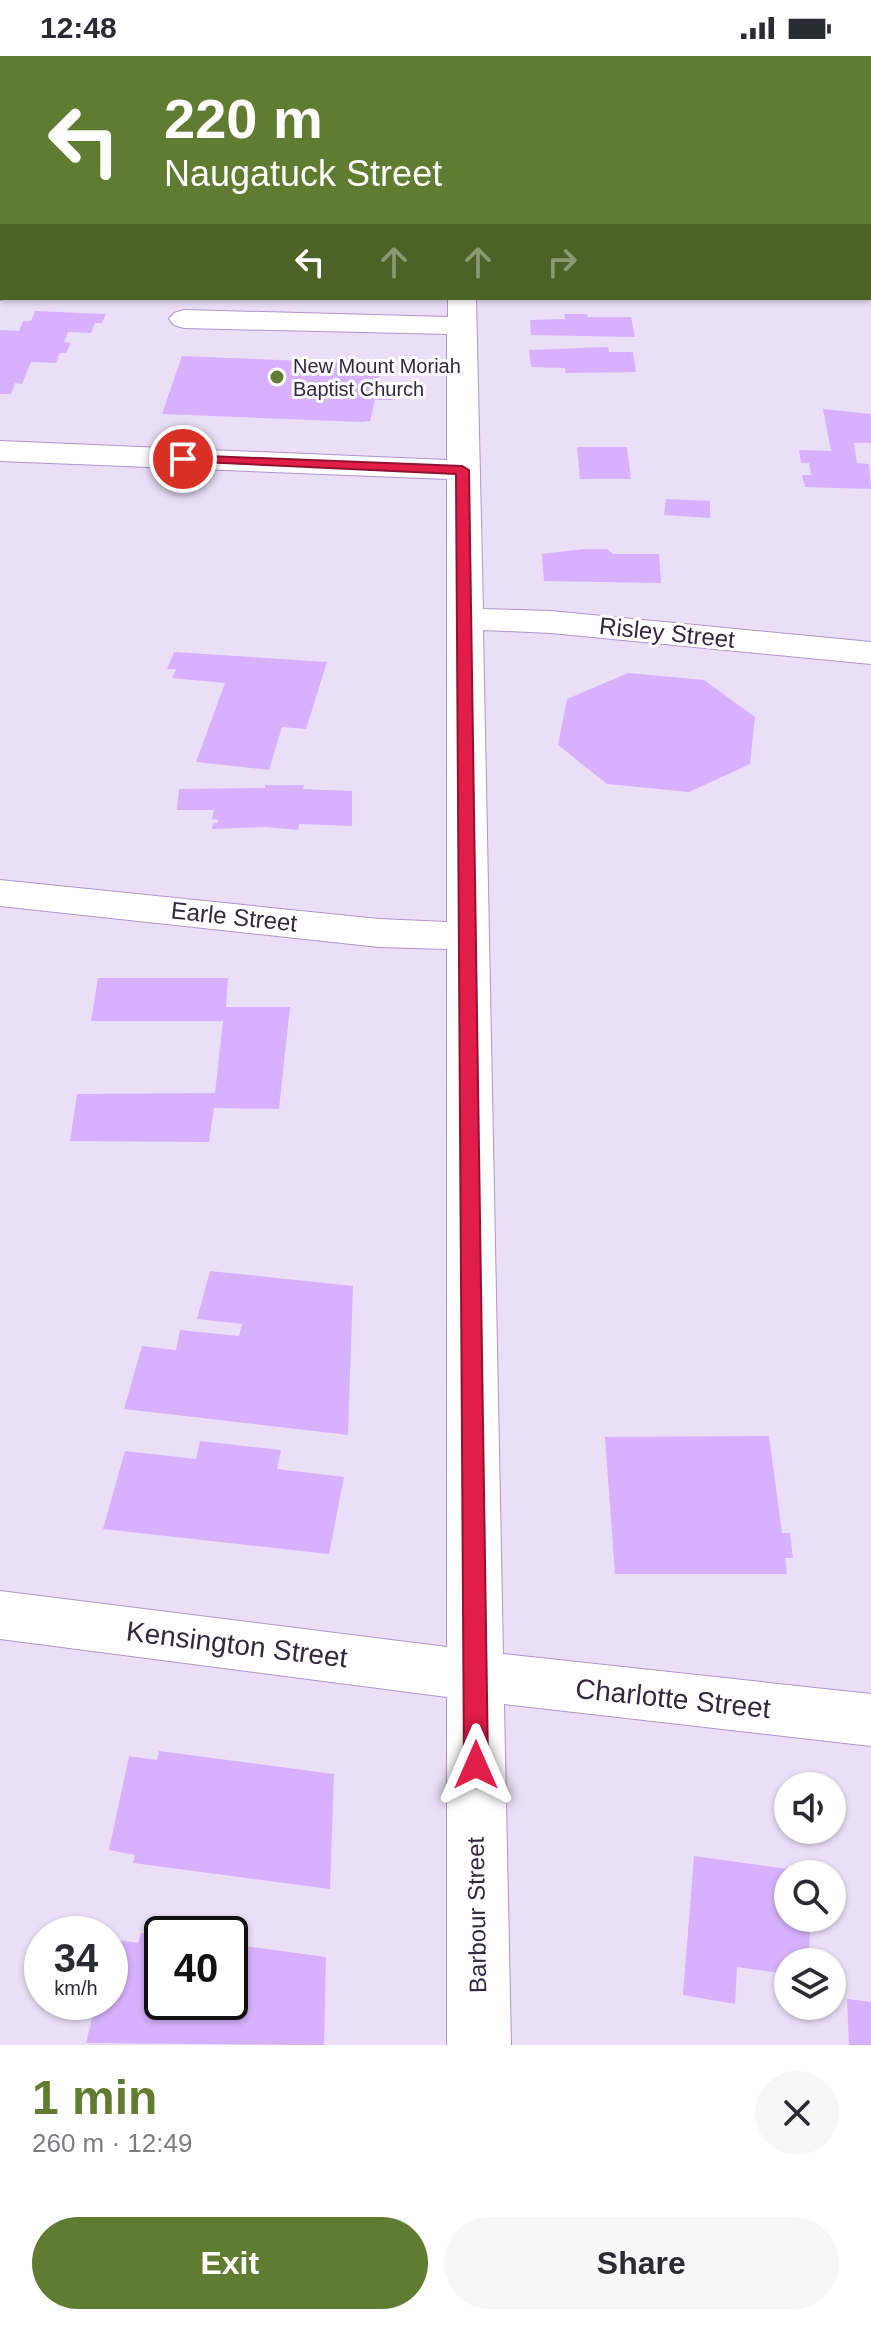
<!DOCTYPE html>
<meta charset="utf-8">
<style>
:root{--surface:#fff;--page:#f7f7f7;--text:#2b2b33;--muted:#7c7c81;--accent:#5f7c31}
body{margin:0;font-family:Arial,sans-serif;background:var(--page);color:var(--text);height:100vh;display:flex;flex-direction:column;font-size:30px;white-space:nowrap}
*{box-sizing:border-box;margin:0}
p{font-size:26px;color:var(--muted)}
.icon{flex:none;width:44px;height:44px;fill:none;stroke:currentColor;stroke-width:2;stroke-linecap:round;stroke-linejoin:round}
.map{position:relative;height:1989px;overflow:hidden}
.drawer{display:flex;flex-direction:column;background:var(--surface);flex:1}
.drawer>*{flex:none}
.hud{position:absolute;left:0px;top:0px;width:872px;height:244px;box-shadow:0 2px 6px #0004;background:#5f7c31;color:#fff;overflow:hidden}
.controls{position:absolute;left:774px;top:1716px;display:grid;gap:16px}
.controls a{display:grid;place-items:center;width:72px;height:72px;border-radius:50%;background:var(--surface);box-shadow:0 2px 6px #0004;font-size:40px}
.speed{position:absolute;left:24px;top:1860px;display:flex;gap:16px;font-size:40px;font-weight:700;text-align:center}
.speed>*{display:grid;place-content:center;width:104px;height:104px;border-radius:50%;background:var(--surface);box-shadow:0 2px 6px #0004;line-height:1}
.speed small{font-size:20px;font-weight:400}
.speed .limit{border:4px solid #111;border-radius:12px;background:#fff;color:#111}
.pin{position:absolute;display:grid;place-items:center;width:68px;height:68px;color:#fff;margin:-34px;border:4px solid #fff;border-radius:50%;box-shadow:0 2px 8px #0007}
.me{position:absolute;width:88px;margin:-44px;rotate:0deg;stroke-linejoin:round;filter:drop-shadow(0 0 6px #0008)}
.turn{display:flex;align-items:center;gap:28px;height:168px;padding:0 32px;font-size:36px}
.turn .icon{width:104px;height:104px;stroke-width:2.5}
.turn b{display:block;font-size:56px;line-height:68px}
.lanes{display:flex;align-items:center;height:76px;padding:0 32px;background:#0003;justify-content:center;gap:40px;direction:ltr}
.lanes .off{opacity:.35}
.round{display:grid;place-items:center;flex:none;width:84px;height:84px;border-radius:42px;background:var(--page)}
.overview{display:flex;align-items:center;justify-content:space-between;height:136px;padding:0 32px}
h1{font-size:48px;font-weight:600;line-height:60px;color:var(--accent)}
.cta{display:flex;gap:16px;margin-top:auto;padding:16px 32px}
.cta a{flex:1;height:92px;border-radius:48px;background:var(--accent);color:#fff;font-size:32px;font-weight:600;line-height:92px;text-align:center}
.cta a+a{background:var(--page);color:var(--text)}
.status{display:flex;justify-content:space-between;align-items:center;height:56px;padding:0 40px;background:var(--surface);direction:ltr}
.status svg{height:22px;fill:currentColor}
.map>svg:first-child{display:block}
.building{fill:#d7b1fd}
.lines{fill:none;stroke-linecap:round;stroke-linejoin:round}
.minor-casing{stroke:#b295ce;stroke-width:2}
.minor{fill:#fff;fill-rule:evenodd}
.route{fill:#e11d48;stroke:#92132f;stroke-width:2}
.poi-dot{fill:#5f7c31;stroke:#fff;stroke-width:3}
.labels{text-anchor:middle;stroke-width:6;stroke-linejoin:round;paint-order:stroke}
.far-poi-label{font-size:20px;fill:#34283f;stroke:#fff;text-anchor:start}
.street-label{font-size:24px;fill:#34283f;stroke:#fff}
.near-street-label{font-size:28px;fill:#34283f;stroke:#fff}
</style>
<div class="status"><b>12:48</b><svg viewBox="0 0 49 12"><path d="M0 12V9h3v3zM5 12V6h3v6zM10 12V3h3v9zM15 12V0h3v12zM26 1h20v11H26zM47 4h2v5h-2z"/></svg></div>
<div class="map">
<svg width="871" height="1989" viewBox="0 0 871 1989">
<rect width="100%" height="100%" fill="#ebdff7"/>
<path class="building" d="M35 255 106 258 102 267H95L91 277 68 276 64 286 71 287 66 297H60L56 307 31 306 22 328 15 327 11 338H0V274L19 275 23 265H31Z
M564 258H587L588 261H631L635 281 531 279 530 264 565 263Z
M608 291 609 296H633L636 316 566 317 565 312 531 311 529 294Z
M182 300 382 308 376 335H395L393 344H375L370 365 361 366 162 358Z
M823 353 871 358V387H854L857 407 869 408 871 433 805 431 802 419H811L809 407H801L799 394 831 395Z
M577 391H627L631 423H580Z
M666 443 710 445V462L664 459Z
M584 493H607L613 498H659L661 527 544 525 542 498Z
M174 596 327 606 306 673 282 671 269 714 196 706 225 627 172 622 176 613H167Z
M628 617 704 624 755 661 750 708 689 736 607 728 558 689 567 643Z
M265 729H304L303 733 352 735V770L299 768 298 774 266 771 212 773 213 767H218V764L212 763 214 754H177L179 733 265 732Z
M98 922H228L226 951H290L279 1053 214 1052 209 1086 70 1085 77 1038 215 1037 223 965H91Z
M210 1215 353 1230 348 1379 124 1353 142 1290 176 1294 180 1274 239 1280 242 1268 197 1263Z
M769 1380 782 1477H790L793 1502H785L787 1518H615L605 1381Z
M200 1385 281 1394 277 1413 344 1421 329 1498 103 1473 125 1395 196 1403Z
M159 1695 334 1718 330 1833 133 1807 135 1799 109 1794 129 1700 157 1704Z
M694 1800 809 1816 788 1818V1862H810L809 1906H788V1918L737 1911 735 1948 683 1939Z
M141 1877 162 1879V1946H230V1888L326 1901 324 1989 86 1987 96 1946H110L111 1883 138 1887Z
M847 1943 871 1946V1989H849Z"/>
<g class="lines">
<defs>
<path id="minor" d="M447 0H471V2H447Z
M0 68H2V84H0Z
M870 102H871V118H870Z
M0 172H2V188H0Z
M2 222V242H7L0 244Z
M448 242H476L483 553 551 555 871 586V608L551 577 483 574 503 1598 871 1638V1690L504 1648 511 1989H447V1641L0 1583V1535L447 1591V893L379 891 0 850V824L379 863 447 866V423L0 405V385L447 404V278L184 272 174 269 169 263 174 257 184 254 448 261Z"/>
</defs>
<use href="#minor" class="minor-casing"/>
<use href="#minor" class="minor"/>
</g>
<path class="route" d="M183 399 462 410 469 414 488 1709 484 1717 476 1720 467 1717 464 1709 456 418 179 405 177 403Z"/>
<circle class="poi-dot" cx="277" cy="321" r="8"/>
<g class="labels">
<g class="far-poi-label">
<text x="293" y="317">New Mount Moriah<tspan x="293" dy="23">Baptist Church</tspan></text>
</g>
<g class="street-label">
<text transform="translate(667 577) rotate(6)" y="8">Risley Street</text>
<text transform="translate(234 861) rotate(6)" y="8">Earle Street</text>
<text transform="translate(477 1859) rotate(-91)" y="8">Barbour Street</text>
</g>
<g class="near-street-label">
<text transform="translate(237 1588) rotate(7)" y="10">Kensington Street</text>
<text transform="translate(673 1642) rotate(6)" y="10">Charlotte Street</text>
</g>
</g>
</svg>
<div class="controls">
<a><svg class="icon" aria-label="sound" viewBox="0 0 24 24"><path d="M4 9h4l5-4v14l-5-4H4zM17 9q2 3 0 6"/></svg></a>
<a><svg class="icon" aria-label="search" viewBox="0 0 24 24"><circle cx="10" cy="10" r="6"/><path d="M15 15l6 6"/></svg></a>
<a><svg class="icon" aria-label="layers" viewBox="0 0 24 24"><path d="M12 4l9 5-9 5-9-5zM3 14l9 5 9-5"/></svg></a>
</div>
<div class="speed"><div>34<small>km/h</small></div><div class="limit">40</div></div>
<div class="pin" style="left:183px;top:403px;background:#d93025"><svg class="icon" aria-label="arrive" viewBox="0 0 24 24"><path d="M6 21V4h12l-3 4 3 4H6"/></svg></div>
<svg class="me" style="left:476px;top:1709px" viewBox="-20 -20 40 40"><path d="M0-17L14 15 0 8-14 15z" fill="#e11d48" stroke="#fff" stroke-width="4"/></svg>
<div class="hud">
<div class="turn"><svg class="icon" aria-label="left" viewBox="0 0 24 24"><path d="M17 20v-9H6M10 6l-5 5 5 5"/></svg><div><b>220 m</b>Naugatuck Street</div></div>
<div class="lanes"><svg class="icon" aria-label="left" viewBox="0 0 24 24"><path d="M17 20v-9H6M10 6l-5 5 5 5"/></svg><svg class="icon off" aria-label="ahead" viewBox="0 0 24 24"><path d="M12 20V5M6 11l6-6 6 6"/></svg><svg class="icon off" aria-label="ahead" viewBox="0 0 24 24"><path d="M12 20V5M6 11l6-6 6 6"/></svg><svg class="icon off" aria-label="right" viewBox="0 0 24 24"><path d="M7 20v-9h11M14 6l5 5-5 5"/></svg></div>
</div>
</div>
<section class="drawer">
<div class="overview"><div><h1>1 min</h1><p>260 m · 12:49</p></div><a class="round"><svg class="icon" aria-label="close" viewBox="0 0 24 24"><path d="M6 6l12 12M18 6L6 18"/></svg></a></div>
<div class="cta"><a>Exit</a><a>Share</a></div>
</section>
